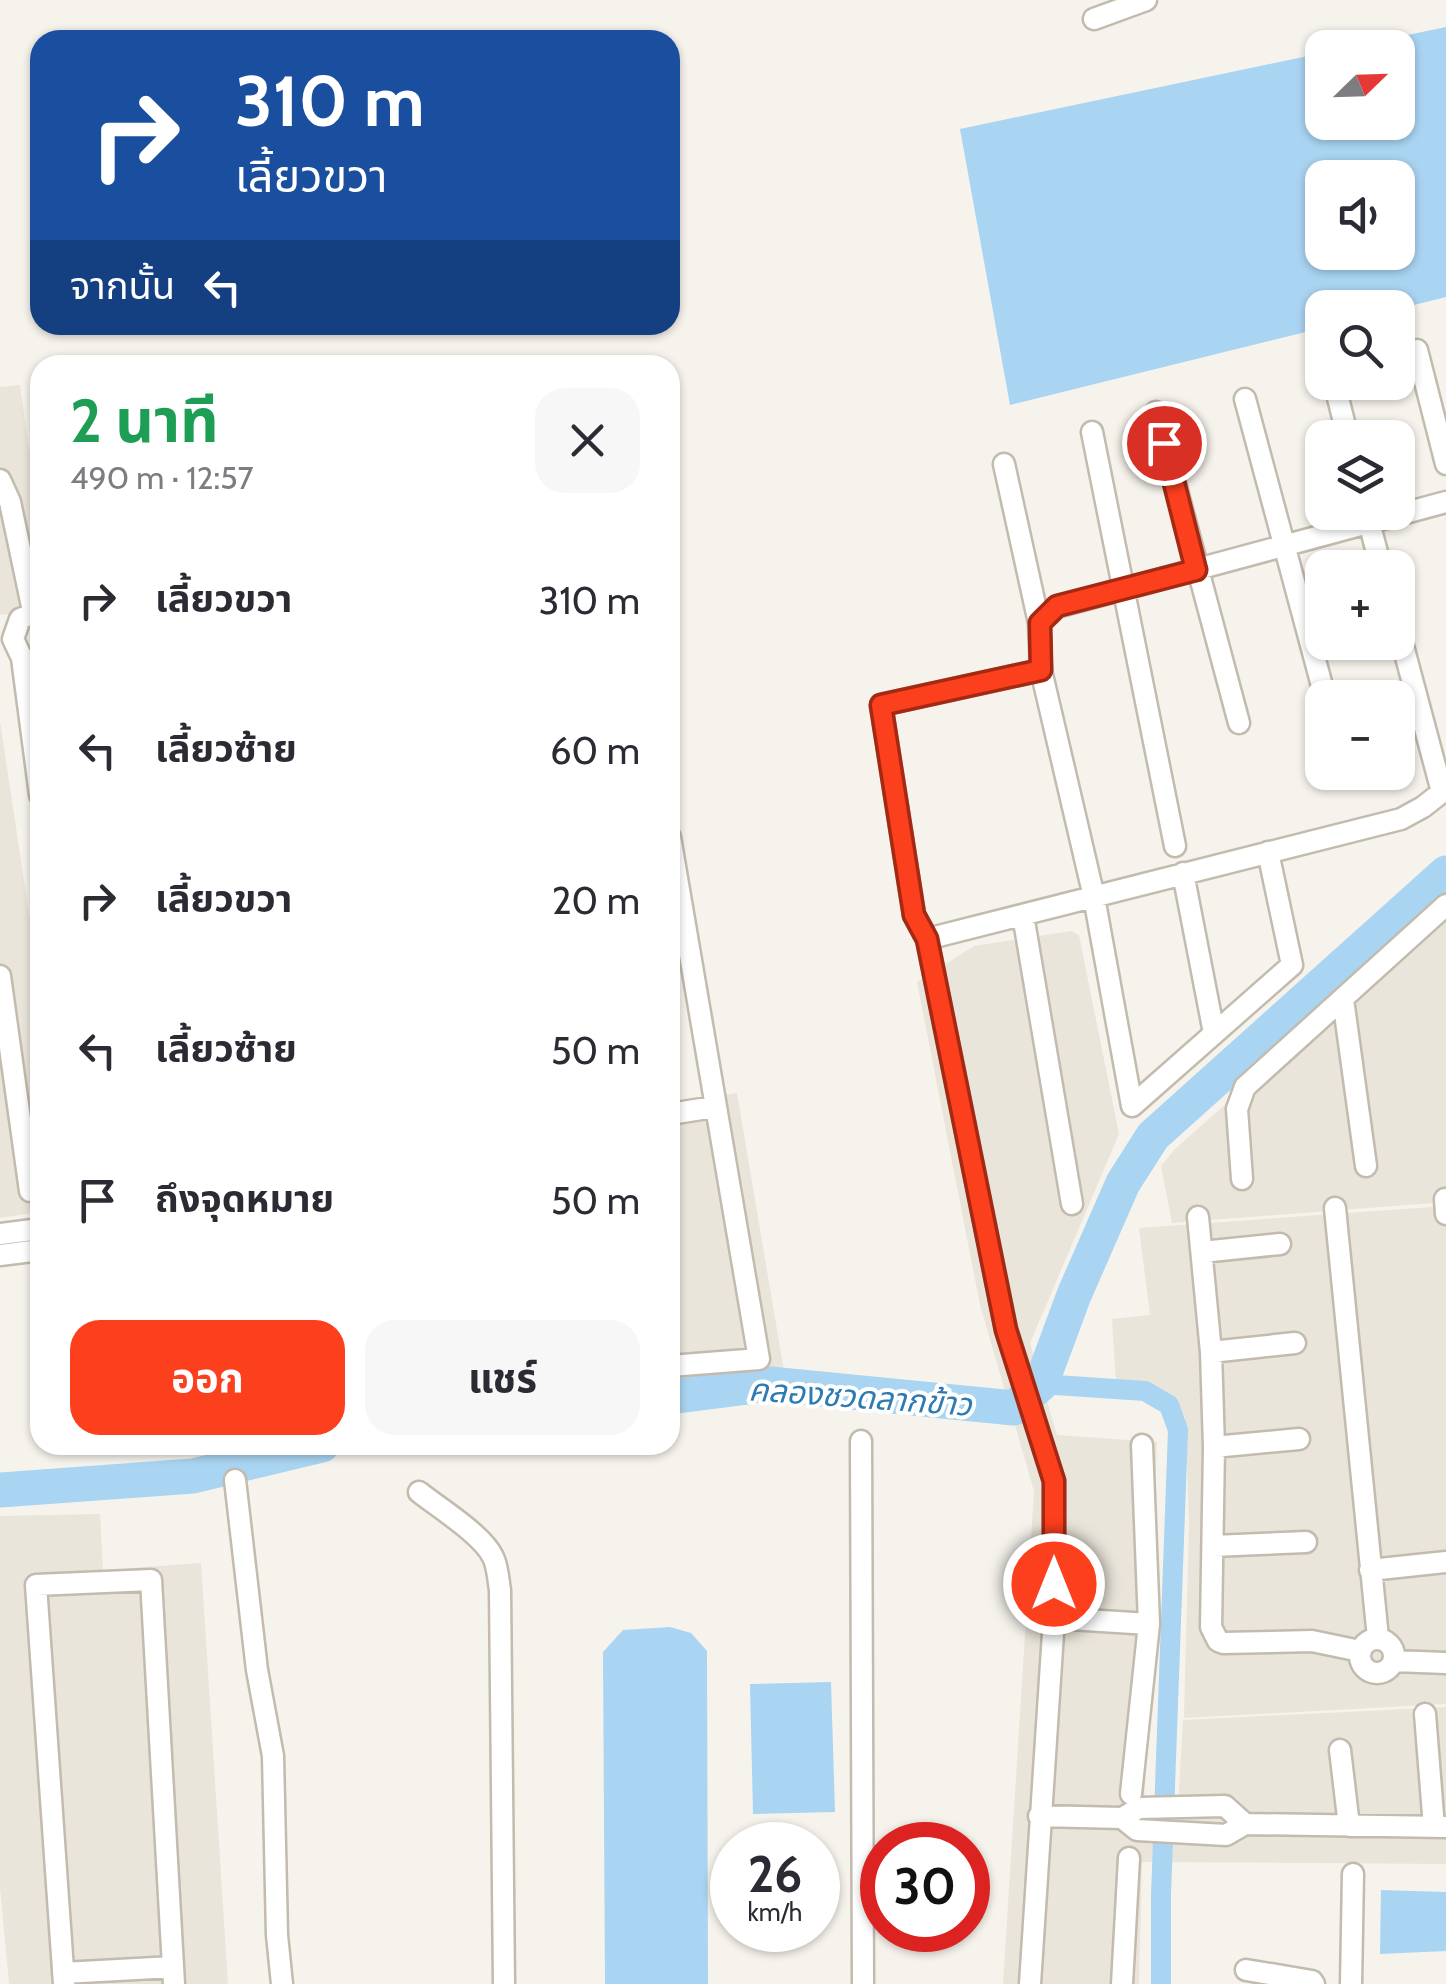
<!DOCTYPE html>
<html lang="th">
<meta charset="utf-8">
<style>
:root{--surface:#fff;--page:#f7f7f7;--text:#2b2b33;--muted:#7c7c81;--accent:#fc3f1d}
body{margin:0;font-family:Cabin,"Noto Sans Thai",sans-serif;background:var(--page);color:var(--text);height:100vh;display:flex;flex-direction:column;font-size:38px;white-space:nowrap}
*{box-sizing:border-box;margin:0}
p{font-size:32px;color:var(--muted)}
.icon{flex:none;width:55px;height:55px;fill:none;stroke:currentColor;stroke-width:2;stroke-linecap:round;stroke-linejoin:round}
.map{position:relative;flex:1;overflow:hidden}
.sheet{position:absolute;left:30px;top:355px;width:650px;height:1100px;display:flex;flex-direction:column;background:var(--surface);border-radius:30px;box-shadow:0 2px 8px #0004}
.sheet>*{flex:none}
.banner{position:absolute;left:30px;top:30px;width:650px;height:305px;border-radius:30px;box-shadow:0 2px 8px #0004;background:#1a4fa0;color:#fff;overflow:hidden}
.needle{width:65px;rotate:67deg}
.tools{position:absolute;left:1305px;top:30px;display:grid;gap:20px}
.tools a{display:grid;place-items:center;width:110px;height:110px;border-radius:20px;background:var(--surface);box-shadow:0 2px 8px #0004;font-size:50px}
.speed{position:absolute;left:710px;top:1822px;display:flex;gap:20px;font-size:50px;font-weight:700;text-align:center}
.speed>*{display:grid;place-content:center;width:130px;height:130px;border-radius:50%;background:var(--surface);box-shadow:0 2px 8px #0004;line-height:1}
.speed small{font-size:25px;font-weight:400}
.speed .limit{border:15px solid #d22;background:#fff;color:#111}
.pin{position:absolute;display:grid;place-items:center;width:85px;height:85px;color:#fff;margin:-42px;border:5px solid #fff;border-radius:50%;box-shadow:0 2px 10px #0007}
.me{position:absolute;width:110px;margin:-55px;rotate:0deg;stroke-linejoin:round;filter:drop-shadow(0 0 8px #0008)}
.turn{display:flex;align-items:center;gap:35px;height:210px;padding:0 40px;font-size:45px}
.turn .icon{width:130px;height:130px;stroke-width:2.5}
.turn b{display:block;font-size:70px;line-height:85px}
.then{display:flex;align-items:center;height:95px;padding:0 40px;background:#0003;gap:20px;font-size:38px}
.round{display:grid;place-items:center;flex:none;width:105px;height:105px;border-radius:30px;background:var(--page)}
.headline{display:flex;align-items:center;justify-content:space-between;height:170px;padding:0 40px}
h1{font-size:60px;font-weight:700;line-height:75px;color:#1e9e55}
.button{display:flex;gap:20px;margin-top:auto;padding:20px 40px}
.button a{flex:1;height:115px;border-radius:30px;background:var(--accent);color:#fff;font-size:40px;font-weight:700;line-height:115px;text-align:center}
.button a+a{background:var(--page);color:var(--text)}
ul{padding:0;list-style:none}
li{display:flex;align-items:center;gap:30px;height:150px;padding:0 40px}
li div{flex:1}
li b{display:block;font-size:38px}
li em{font-style:normal}
.map>svg:first-child{display:block}
.residential{fill:#eae5da}
.water{fill:#a9d4f2;fill-rule:evenodd}
.lines{fill:none;stroke-linecap:round;stroke-linejoin:round}
.canal{stroke:#a9d4f2;stroke-width:20}
.river{stroke:#a9d4f2;stroke-width:35}
.minor-casing{stroke:#c2bbae;stroke-width:25}
.minor{stroke:#fff;stroke-width:20}
.route-casing{stroke:#a42913;stroke-width:25}
.route{stroke:#fc3f1d;stroke-width:18}
.labels{text-anchor:middle;stroke-width:8;stroke-linejoin:round;paint-order:stroke}
.water-label{font-size:32px;font-style:italic;fill:#2e7ab2;stroke:#fff}
</style>
<div class="map">
<svg width="1446" height="1984" viewBox="0 0 1446 1984">
<rect width="100%" height="100%" fill="#f6f3ec"/>
<path class="residential" d="M20 385 40 525V611L0 615V387Z
M0 721 40 987V1212L0 1218Z
M1446 900V1202L1172 1223 1161 1166 1175 1149 1341 1002Z
M1071 931 1079 935 1119 1134 1030 1343 1057 1435 1157 1442 1144 1809 1178 1807 1183 1720 1446 1707V1864L1142 1862 1139 1984H1003L1034 1491 980 1305 917 982 974 946Z
M737 1093 785 1377 670 1390V1102Z
M1446 1206V1704L1184 1718 1189 1524 1185 1417 1165 1392 1116 1384 1112 1319 1150 1315 1139 1228Z
M100 1514 103 1570 201 1563 228 1984H9L0 1887V1516Z"/>
<path class="water" d="M1446 27V297L1398 309 1322 308V328L1010 405 960 129 1322 53V122H1398V48L1350 47ZM1322 178H1398V252H1322Z
M670 1627 691 1633 707 1651 708 1984H605L603 1652 623 1630Z
M831 1682 835 1812 753 1814 750 1684Z
M1381 1890 1446 1892V1951L1380 1954Z"/>
<g class="lines">
<path class="canal" d="M1041 1384 1145 1391 1169 1405 1178 1430 1161 1895V1984"/>
<path class="river" d="M670 1397 770 1384 1014 1408 1041 1384 1074 1295 1123 1183 1153 1136 1446 873
M0 1490 193 1476 322 1445"/>
<defs>
<path id="minor" d="M1094 19 1146 0
M1417 350 1446 464
M1334 382 1348 438
M1245 399 1325 697
M1156 412 1239 723
M1092 432 1175 846
M1004 464 1039 623
M0 480 10 502 33 611
M1367 514 1381 568
M40 610 20 619 13 639 22 658 40 664
M1398 627 1442 792
M22 658 40 795
M1041 670 1094 897 1132 1106 1292 965 1268 852
M670 837 759 1359 670 1366
M1183 873 1214 1033
M1023 915 1072 1204
M927 939 914 915 881 705 1041 670 1039 623 1057 607 1446 502
M0 976 30 1191
M1343 999 1366 1166
M670 1114 714 1107
M1242 1179 1237 1109 1245 1087 1446 905
M1445 1199 1446 1214
M1335 1208 1378 1638
M1198 1217 1211 1352 1214 1447 1211 1627 1218 1641 1223 1643 1312 1641 1360 1651
M0 1234 40 1229
M1202 1252 1280 1244
M0 1255 40 1250
M1211 1352 1295 1343
M861 1441 863 1984
M1214 1447 1299 1439
M235 1480 257 1670 273 1756 277 1935 282 1984
M419 1492C439 1508 483 1535 493 1557 498 1567 498 1579 500 1590L504 1984
M1213 1546 1306 1542
M1370 1570 1446 1562
M1054 1618 1149 1624
M1360 1656a17 17 0 1 1 34 0a17 17 0 1 1-34 0Z
M1393 1661 1446 1663
M1425 1714 1434 1827
M1340 1750 1349 1826
M1131 1794 1149 1624 1142 1445
M1039 1816 1122 1818 1139 1808 1225 1806 1245 1824
M1122 1818 1137 1830 1226 1835 1245 1824 1446 1827
M1246 1970 1312 1981 1314 1984
M63 1973 173 1967
M64 1984 36 1585 151 1580 174 1984
M1030 1984 1054 1618V1481L1006 1329 927 939 1401 819 1423 807 1446 789
M1122 1984 1129 1858
M1351 1984 1353 1874"/>
</defs>
<use href="#minor" class="minor-casing"/>
<use href="#minor" class="minor"/>
</g>
<g class="lines">
<defs>
<path id="route" d="M1054 1584V1481L1006 1330 927 939 914 915 881 705 1041 670 1040 623 1057 606 1196 570 1164 443"/>
</defs>
<use href="#route" class="route-casing"/>
<use href="#route" class="route"/>
</g>
<g class="labels">
<g class="water-label">
<text transform="translate(860 1397) rotate(4)" y="11">คลองชวดลากข้าว</text>
</g>
</g>
</svg>
<div class="tools">
<a><svg class="needle" viewBox="-14 -14 28 28"><path d="M0-13l5 13h-10z" fill="#e53935"/><path d="M0 13l5-13h-10z" fill="#7c7c81"/></svg></a>
<a><svg class="icon" aria-label="sound" viewBox="0 0 24 24"><path d="M4 9h4l5-4v14l-5-4H4zM17 9q2 3 0 6"/></svg></a>
<a><svg class="icon" aria-label="search" viewBox="0 0 24 24"><circle cx="10" cy="10" r="6"/><path d="M15 15l6 6"/></svg></a>
<a><svg class="icon" aria-label="layers" viewBox="0 0 24 24"><path d="M12 4l9 5-9 5-9-5zM3 14l9 5 9-5"/></svg></a>
<a>+</a>
<a>−</a>
</div>
<div class="speed"><div>26<small>km/h</small></div><div class="limit">30</div></div>
<div class="pin" style="left:1164px;top:443px;background:#d93025"><svg class="icon" aria-label="arrive" viewBox="0 0 24 24"><path d="M6 21V4h12l-3 4 3 4H6"/></svg></div>
<svg class="me" style="left:1054px;top:1584px" viewBox="-20 -20 40 40"><circle r="17" fill="#fc3f1d" stroke="#fff" stroke-width="3"/><path d="M0-11L8 9 0 5-8 9z" fill="#fff"/></svg>
<div class="banner">
<div class="turn"><svg class="icon" aria-label="right" viewBox="0 0 24 24"><path d="M7 20v-9h11M14 6l5 5-5 5"/></svg><div><b>310 m</b>เลี้ยวขวา</div></div>
<div class="then">จากนั้น<svg class="icon" aria-label="left" viewBox="0 0 24 24"><path d="M17 20v-9H6M10 6l-5 5 5 5"/></svg></div>
</div>
<section class="sheet">
<div class="headline"><div><h1>2 นาที</h1><p>490 m · 12:57</p></div><a class="round"><svg class="icon" aria-label="close" viewBox="0 0 24 24"><path d="M6 6l12 12M18 6L6 18"/></svg></a></div>
<ul>
<li><svg class="icon" aria-label="right" viewBox="0 0 24 24"><path d="M7 20v-9h11M14 6l5 5-5 5"/></svg><div><b>เลี้ยวขวา</b></div><em>310 m</em></li>
<li><svg class="icon" aria-label="left" viewBox="0 0 24 24"><path d="M17 20v-9H6M10 6l-5 5 5 5"/></svg><div><b>เลี้ยวซ้าย</b></div><em>60 m</em></li>
<li><svg class="icon" aria-label="right" viewBox="0 0 24 24"><path d="M7 20v-9h11M14 6l5 5-5 5"/></svg><div><b>เลี้ยวขวา</b></div><em>20 m</em></li>
<li><svg class="icon" aria-label="left" viewBox="0 0 24 24"><path d="M17 20v-9H6M10 6l-5 5 5 5"/></svg><div><b>เลี้ยวซ้าย</b></div><em>50 m</em></li>
<li><svg class="icon" aria-label="arrive" viewBox="0 0 24 24"><path d="M6 21V4h12l-3 4 3 4H6"/></svg><div><b>ถึงจุดหมาย</b></div><em>50 m</em></li>
</ul>
<div class="button"><a>ออก</a><a>แชร์</a></div>
</section>
</div>
